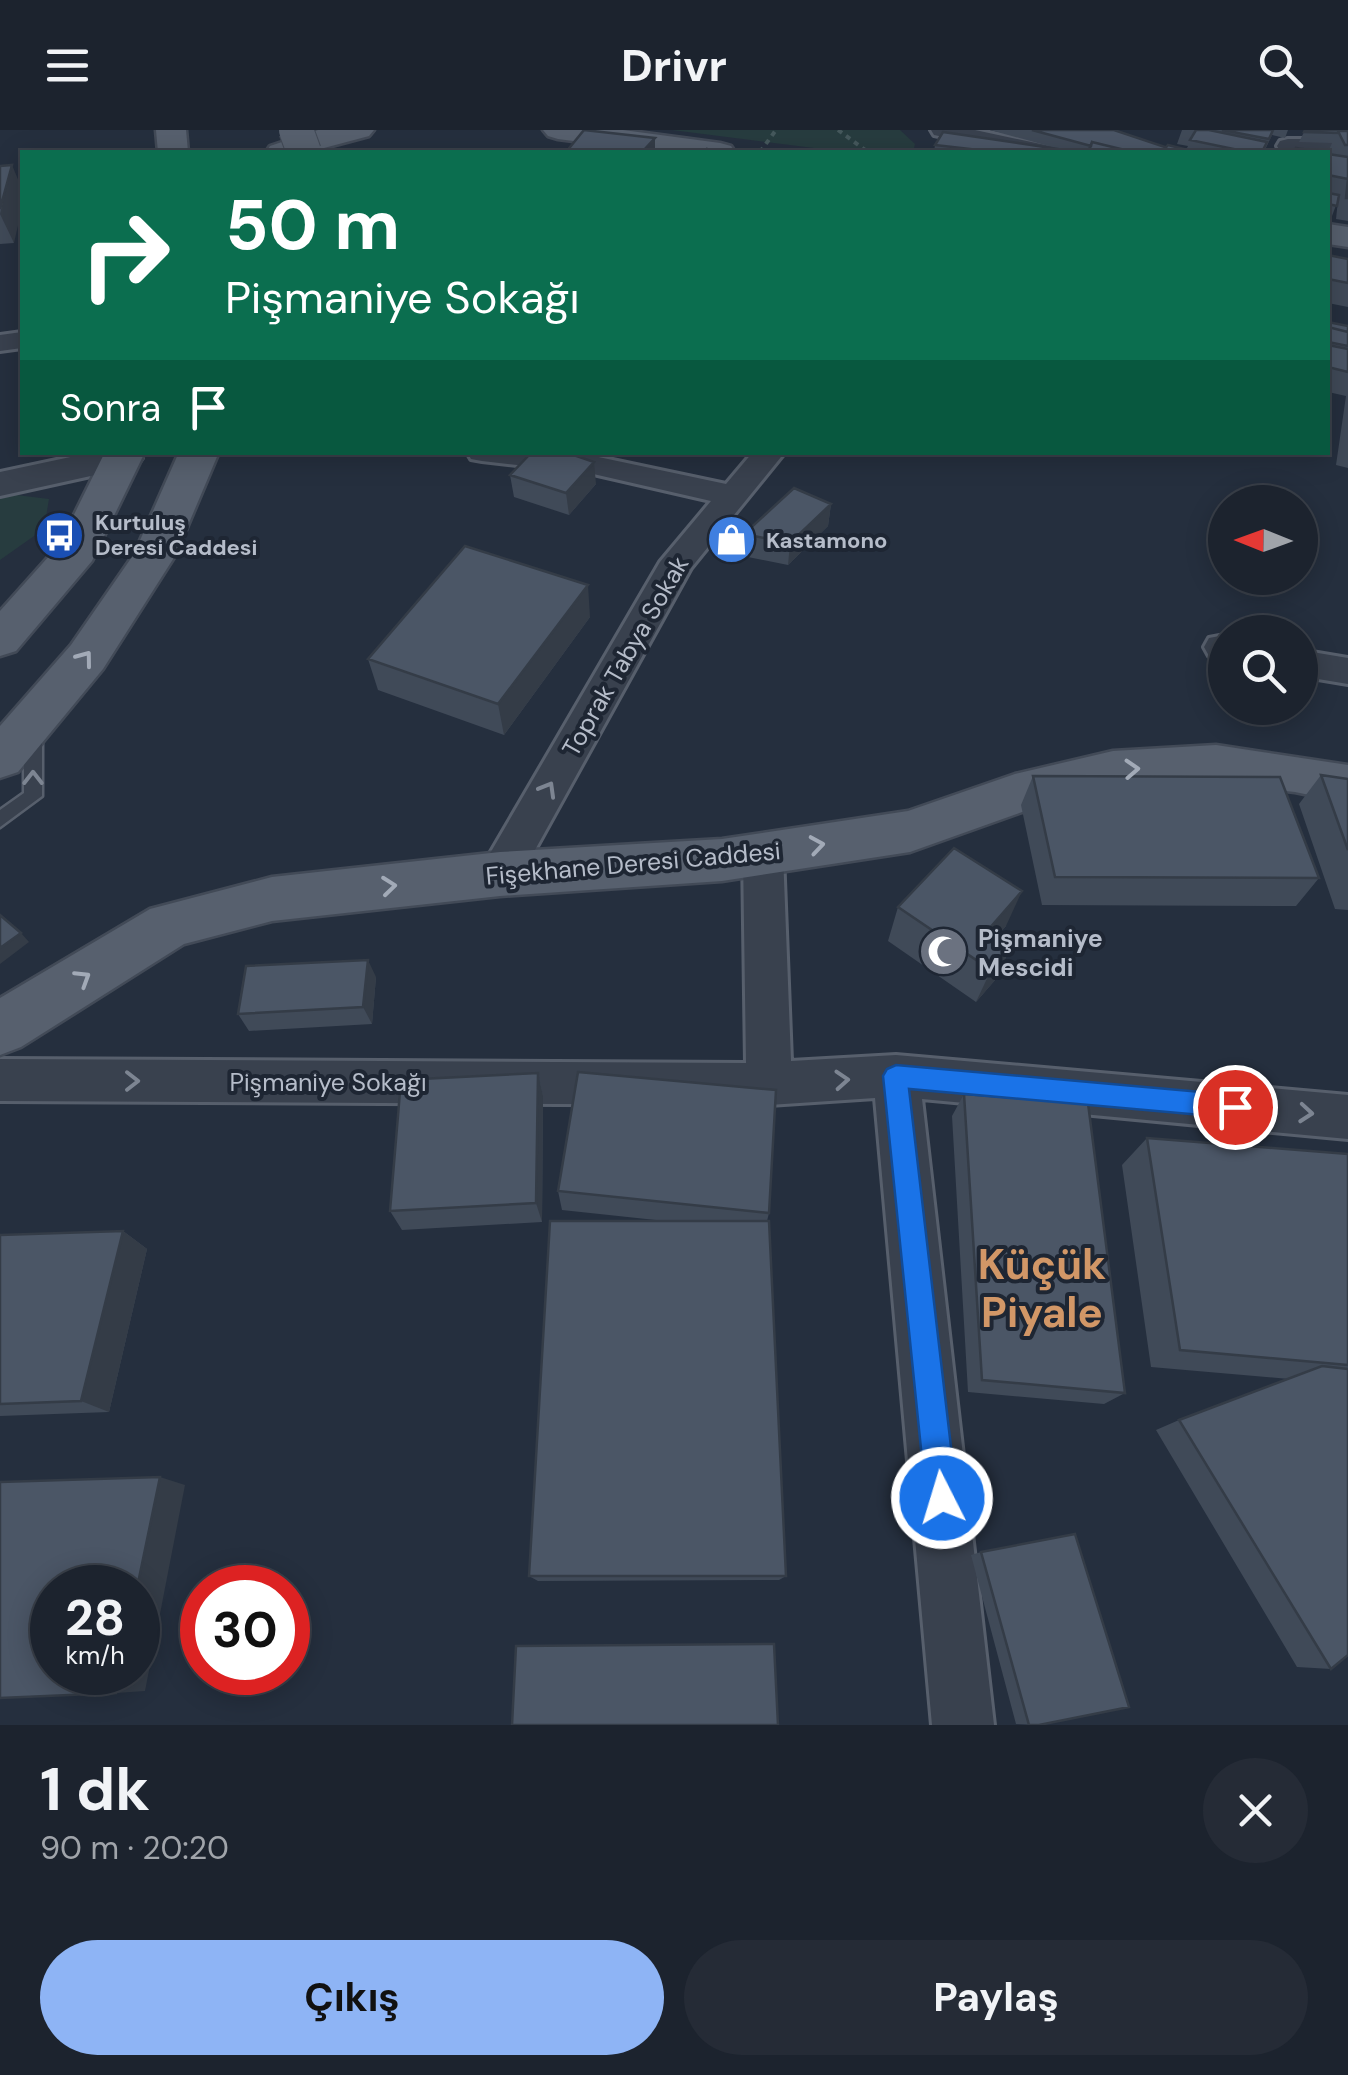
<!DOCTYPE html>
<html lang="tr">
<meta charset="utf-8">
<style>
:root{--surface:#1c232e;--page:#252b36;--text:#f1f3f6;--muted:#a0a4aa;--line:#3a404a;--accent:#8eb4f5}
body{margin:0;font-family:"DM Sans",sans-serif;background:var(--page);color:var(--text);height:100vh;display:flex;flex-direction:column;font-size:38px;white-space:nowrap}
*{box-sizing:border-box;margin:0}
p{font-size:32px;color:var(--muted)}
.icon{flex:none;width:55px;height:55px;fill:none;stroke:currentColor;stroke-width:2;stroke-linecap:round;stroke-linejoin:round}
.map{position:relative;height:1595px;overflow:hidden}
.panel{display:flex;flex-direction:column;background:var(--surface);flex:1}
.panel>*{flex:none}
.banner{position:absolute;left:20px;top:20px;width:1310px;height:305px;border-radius:0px;box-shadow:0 5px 25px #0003,0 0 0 2px var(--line);background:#0b6e4f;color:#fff;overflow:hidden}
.needle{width:65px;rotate:271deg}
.buttons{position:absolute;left:1208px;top:355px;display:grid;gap:20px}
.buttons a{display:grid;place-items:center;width:110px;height:110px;border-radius:50%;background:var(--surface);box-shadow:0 5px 25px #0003,0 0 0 2px var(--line);font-size:50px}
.speed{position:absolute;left:30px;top:1435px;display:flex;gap:20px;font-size:50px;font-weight:700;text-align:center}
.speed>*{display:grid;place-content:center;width:130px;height:130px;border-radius:50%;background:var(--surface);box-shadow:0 5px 25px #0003,0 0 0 2px var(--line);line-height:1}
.speed small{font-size:25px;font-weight:400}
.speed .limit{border:15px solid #d22;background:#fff;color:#111}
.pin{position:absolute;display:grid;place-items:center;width:85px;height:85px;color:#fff;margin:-42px;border:5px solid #fff;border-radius:50%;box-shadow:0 2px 10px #0007}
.me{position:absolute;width:110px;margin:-55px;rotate:355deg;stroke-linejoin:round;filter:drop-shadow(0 0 8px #0008)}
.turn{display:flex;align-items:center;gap:35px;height:210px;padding:0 40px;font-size:45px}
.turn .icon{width:130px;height:130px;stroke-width:2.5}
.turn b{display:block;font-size:70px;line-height:85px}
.then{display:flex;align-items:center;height:95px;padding:0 40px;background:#0003;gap:20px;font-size:38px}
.round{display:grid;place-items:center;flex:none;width:105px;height:105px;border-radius:52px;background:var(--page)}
.head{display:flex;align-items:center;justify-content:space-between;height:170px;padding:0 40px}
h1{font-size:60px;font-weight:700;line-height:75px}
.primary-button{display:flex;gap:20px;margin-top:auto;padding:20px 40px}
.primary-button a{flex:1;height:115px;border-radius:60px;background:var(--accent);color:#111;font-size:40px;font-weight:700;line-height:115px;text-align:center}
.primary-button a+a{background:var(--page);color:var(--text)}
header{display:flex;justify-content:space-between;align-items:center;height:130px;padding:0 40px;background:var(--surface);font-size:45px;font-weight:700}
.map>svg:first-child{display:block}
.green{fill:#273c3f}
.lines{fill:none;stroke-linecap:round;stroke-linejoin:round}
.service-casing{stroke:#575f6c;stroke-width:5}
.minor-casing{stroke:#575f6c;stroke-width:6}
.tertiary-casing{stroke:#575f6c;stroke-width:6}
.primary-casing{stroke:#424a57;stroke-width:5}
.path{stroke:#45585c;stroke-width:4;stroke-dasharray:5 5;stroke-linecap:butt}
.service{fill:#39414e;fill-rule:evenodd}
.minor{fill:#39414e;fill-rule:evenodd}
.tertiary{fill:#39414e;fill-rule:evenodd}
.primary{fill:#57606e;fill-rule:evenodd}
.primary-bridge-casing{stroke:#424a57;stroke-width:36;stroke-linecap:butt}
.primary-bridge{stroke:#57606e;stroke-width:34}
.wall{fill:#404a58}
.shaded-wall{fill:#343c47}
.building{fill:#4b5666;stroke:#343c47;stroke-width:2.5}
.oneway{stroke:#a2aab7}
.oneway2{stroke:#7d8592}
.route{fill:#1a73e8;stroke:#114b97;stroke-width:2.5}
.labels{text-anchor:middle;stroke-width:8;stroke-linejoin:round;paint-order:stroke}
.far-poi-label{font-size:22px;font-weight:bold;fill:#b5bcc9;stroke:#1e2633;text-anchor:start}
.street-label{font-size:25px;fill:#b5bcc9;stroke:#1e2633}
.poi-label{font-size:25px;font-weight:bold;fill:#b5bcc9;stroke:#1e2633;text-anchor:start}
.near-district-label{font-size:42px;font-weight:bold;fill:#d29767;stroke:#1e2633}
</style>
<header><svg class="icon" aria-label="menu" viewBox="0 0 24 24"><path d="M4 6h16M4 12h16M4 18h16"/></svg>Drivr<svg class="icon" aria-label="search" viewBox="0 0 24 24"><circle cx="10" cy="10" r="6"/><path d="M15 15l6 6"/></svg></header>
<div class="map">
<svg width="1348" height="1595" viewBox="0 0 1348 1595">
<rect width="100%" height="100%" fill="#252f3e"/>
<path class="green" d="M672 0H900L915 14 913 22H846Z
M8 364 49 369 44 399 0 430V366Z"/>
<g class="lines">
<defs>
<path id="service" d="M33 592 42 599V666L0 697V680L24 663V599Z"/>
<path id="minor" d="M931 0H975L1055 17 1059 22H1017L934 5Z
M1288 9H1348V23L1280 21 1277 16 1280 11Z
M22 202V218L0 221V205Z
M467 322 589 325 726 354 753 322H785L691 438 515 756 500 761 485 756 479 744 485 732 660 432 711 371 589 343 482 331 471 329Z
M1225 505V530L1209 526 1204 517 1209 508Z
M1300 520 1348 528V554L1300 546Z
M763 708 777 712 783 724 791 931 896 925 1348 965V1009L922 969 994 1595H932L875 968 769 975 0 971V929L746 933 743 724 749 712Z"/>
<path id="tertiary" d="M94 322H138L142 328 136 336 0 366V342Z"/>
<path id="primary" d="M156 0H186L188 22H158Z
M318 0H374L369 6 309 22H266L270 16Z
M543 0H623L720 13 731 16 735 22H658L558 9 548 6Z
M1328 94 1348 97V117L1328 114Z
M105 322H145L92 431 16 521 0 526V481L59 415Z
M179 322H219L175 426 103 539 18 642 0 648V596L71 515 134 424Z
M1216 615 1348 635V673L1295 662 1216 653 1113 659 1022 682 910 722 722 751 500 766 272 791 184 814 21 917 0 925V868L150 779 272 747 500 722 722 709 908 681 1015 644 1113 621Z"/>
</defs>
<use href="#service" class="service-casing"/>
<use href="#minor" class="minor-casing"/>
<use href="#tertiary" class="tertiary-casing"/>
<use href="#primary" class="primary-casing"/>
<path class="path" d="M838 0 868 22
M760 22 776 0"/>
<use href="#service" class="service"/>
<use href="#minor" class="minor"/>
<use href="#tertiary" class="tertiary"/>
<use href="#primary" class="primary"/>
<defs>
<path id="primary-bridge" d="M296 0 304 22"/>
</defs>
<use href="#primary-bridge" class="primary-bridge-casing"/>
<use href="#primary-bridge" class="primary-bridge"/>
</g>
<path class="wall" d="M990 0H1116L1165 17 1186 20 1188 16 1177 14 1182 0H1288L1285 8 1272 5 1264 22H934L935 15 1067 21Z
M1305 0H1348V91L1336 89 1338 70 1332 86H1328V24H1330L1328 22 1332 13 1299 12Z
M0 36 14 113 0 114Z
M1328 125 1348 129V177L1328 173Z
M1328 192 1348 196V338L1336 335 1346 266 1328 262Z
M510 345 596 354 569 385 514 367Z
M831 374 828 396 788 435 743 426 744 404Z
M590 487 504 605 378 560 368 529Z
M1321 645 1348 649V780L1335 779 1299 674Z
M1033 646 1319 748 1296 776 1042 775 1021 675Z
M898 777 1006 796 997 806 1011 816 996 849 976 872 888 811Z
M376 847 372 894 249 901 238 884Z
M538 943 543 966 542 1092 402 1100 390 1081Z
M964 964 1125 1263 1104 1274 968 1262 952 986Z
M1147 1008 1348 1024V1525L1331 1539 1297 1537 1156 1300 1179 1290 1289 1249 1151 1237 1122 1035Z
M558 1061 769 1083 767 1091 786 1446 779 1450 538 1451 529 1446 665 1091 562 1080Z
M123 1101 147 1119 109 1282 0 1286V1105Z
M981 1422 1039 1595 1016 1594 971 1425Z"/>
<path class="shaded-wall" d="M655 8V22H642Z
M12 35 22 59V78L14 113 0 84Z
M594 332 596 354 569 385 566 363Z
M831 374 828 396 788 435 790 413Z
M588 455 590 487 504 605 498 574Z
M1022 761 1006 796 976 830 988 800Z
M21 803 29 812 0 834V818Z
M1011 816 996 849 976 872 991 840Z
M368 830 376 847 372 894 363 877Z
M538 943 543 966 542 1092 536 1073Z
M123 1101 147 1119 109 1282 81 1271Z
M160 1347 185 1355 145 1561 116 1563 120 1542H138L137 1458Z"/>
<path class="building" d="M584 0 655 8 642 22H566Z
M1032 0H1114L1165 17 1159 22H1133L1092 12 1091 16Z
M1196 0H1209L1267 12 1262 22H1248L1190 10Z
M1222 0H1273L1269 9Z
M1305 0H1348V1H1338L1339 3 1304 2Z
M1338 1H1348V15H1345Z
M943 2 1078 22H996L935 15Z
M1092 12 1133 22H1088Z
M1168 15 1196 22H1162Z
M1296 18 1321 22H1294Z
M707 19 724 22H706Z
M1328 24 1348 27V68H1346L1348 49 1328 45Z
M12 35 0 79V36Z
M1328 63 1339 65 1337 76 1328 74Z
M1328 125 1348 129V153L1328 149Z
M1328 192 1348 196V202L1328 197Z
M1328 197 1348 202V216L1328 212Z
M1328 215 1348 219V242L1328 237Z
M532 322H565L594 332 566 363 510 345Z
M794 358 831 374 790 413 744 404Z
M465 416 588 455 498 574 368 529Z
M1321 645 1348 649V720Z
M1033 646 1280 647 1319 748 1055 747Z
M954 718 1022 761 988 800 1011 816 991 840 898 777Z
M0 785 21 803 0 818Z
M368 830 363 877 238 884 246 836Z
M578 942 776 960 769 1083 558 1061Z
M538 943 536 1073 390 1081 401 950Z
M964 964 1088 973 1125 1263 982 1250Z
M1147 1008 1348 1024V1235L1180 1220Z
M550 1091H769L786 1446H529Z
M123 1101 81 1271 0 1274V1105Z
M1322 1236 1348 1239V1525L1331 1539 1179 1290Z
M160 1347 137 1458H52V1542H120L116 1563 0 1568V1352Z
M1075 1404 1129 1577 1039 1595H1029L981 1422Z
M774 1514 778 1595H512L516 1516Z"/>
<defs><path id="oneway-chevron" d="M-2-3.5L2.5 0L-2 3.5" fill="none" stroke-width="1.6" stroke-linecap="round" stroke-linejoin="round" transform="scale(2.5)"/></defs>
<g class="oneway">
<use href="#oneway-chevron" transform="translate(85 528) rotate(-53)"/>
<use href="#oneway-chevron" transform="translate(1132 639) rotate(-3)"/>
<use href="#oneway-chevron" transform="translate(817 715) rotate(-9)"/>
<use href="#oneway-chevron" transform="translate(389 756) rotate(-6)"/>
<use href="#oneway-chevron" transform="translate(83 848) rotate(-32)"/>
</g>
<g class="oneway2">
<use href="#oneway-chevron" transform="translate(33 648) rotate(-90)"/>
<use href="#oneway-chevron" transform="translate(548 659) rotate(-60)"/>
<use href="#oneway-chevron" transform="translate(842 950) rotate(-4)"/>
<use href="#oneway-chevron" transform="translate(132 951)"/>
<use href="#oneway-chevron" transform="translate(1306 983) rotate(5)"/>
</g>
<path class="route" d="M896 935 1235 965 1244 969 1248 977 1244 985 1235 988 909 959 957 1368 952 1378 942 1383 931 1378 926 1368 883 946 887 939Z"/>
<defs>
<symbol id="bus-disc" viewBox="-11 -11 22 22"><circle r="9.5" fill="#1a4fb4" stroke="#1e2633"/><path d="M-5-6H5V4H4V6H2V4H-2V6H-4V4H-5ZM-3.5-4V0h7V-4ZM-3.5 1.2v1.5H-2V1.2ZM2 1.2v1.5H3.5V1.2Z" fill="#fff"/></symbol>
<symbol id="shop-disc" viewBox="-11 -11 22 22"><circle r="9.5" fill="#3f7fe0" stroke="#1e2633"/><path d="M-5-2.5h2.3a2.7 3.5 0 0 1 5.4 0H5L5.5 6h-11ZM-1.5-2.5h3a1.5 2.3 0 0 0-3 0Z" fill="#fff"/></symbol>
<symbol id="mosque-disc" viewBox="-11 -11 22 22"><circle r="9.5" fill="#6b7280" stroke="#1e2633"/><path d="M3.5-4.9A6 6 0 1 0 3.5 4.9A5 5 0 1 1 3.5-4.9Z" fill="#fff"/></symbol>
</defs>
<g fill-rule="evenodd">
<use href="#bus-disc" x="32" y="378" width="55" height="55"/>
<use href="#shop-disc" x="704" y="382" width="55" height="55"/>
<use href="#mosque-disc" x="916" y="794" width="55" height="55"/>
</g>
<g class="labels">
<g class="far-poi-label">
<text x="95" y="400">Kurtuluş<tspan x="95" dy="25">Deresi Caddesi</tspan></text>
<text x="766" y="418">Kastamono</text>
</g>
<g class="street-label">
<text transform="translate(625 526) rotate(-60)" y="9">Toprak Tabya Sokak</text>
<text transform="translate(633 733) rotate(-5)" y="9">Fişekhane Deresi Caddesi</text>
<text x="328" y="961">Pişmaniye Sokağı</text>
</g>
<g class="poi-label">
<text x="978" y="817">Pişmaniye<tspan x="978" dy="29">Mescidi</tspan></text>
</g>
<g class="near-district-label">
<text x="1042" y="1149">Küçük<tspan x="1042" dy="48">Piyale</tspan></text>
</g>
</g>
</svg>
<div class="buttons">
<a><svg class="needle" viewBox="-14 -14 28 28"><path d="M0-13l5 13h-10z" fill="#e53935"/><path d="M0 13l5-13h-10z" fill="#a0a4aa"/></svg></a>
<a><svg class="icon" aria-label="search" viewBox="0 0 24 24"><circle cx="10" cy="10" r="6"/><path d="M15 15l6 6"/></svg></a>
</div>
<div class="speed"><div>28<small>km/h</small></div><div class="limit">30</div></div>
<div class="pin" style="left:1235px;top:977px;background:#d93025"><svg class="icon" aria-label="arrive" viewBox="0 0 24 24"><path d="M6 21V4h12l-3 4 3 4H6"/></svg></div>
<svg class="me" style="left:942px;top:1368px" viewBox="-20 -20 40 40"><circle r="17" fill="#1a73e8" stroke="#fff" stroke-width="3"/><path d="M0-11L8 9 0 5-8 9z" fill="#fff"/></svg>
<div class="banner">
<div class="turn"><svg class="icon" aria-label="right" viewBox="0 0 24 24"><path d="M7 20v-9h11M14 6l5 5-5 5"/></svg><div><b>50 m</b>Pişmaniye Sokağı</div></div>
<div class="then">Sonra<svg class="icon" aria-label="arrive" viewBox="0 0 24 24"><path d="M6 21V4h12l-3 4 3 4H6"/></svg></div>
</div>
</div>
<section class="panel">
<div class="head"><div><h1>1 dk</h1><p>90 m · 20:20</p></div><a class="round"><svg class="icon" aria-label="close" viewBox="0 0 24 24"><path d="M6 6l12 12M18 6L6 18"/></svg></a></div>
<div class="primary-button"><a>Çıkış</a><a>Paylaş</a></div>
</section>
